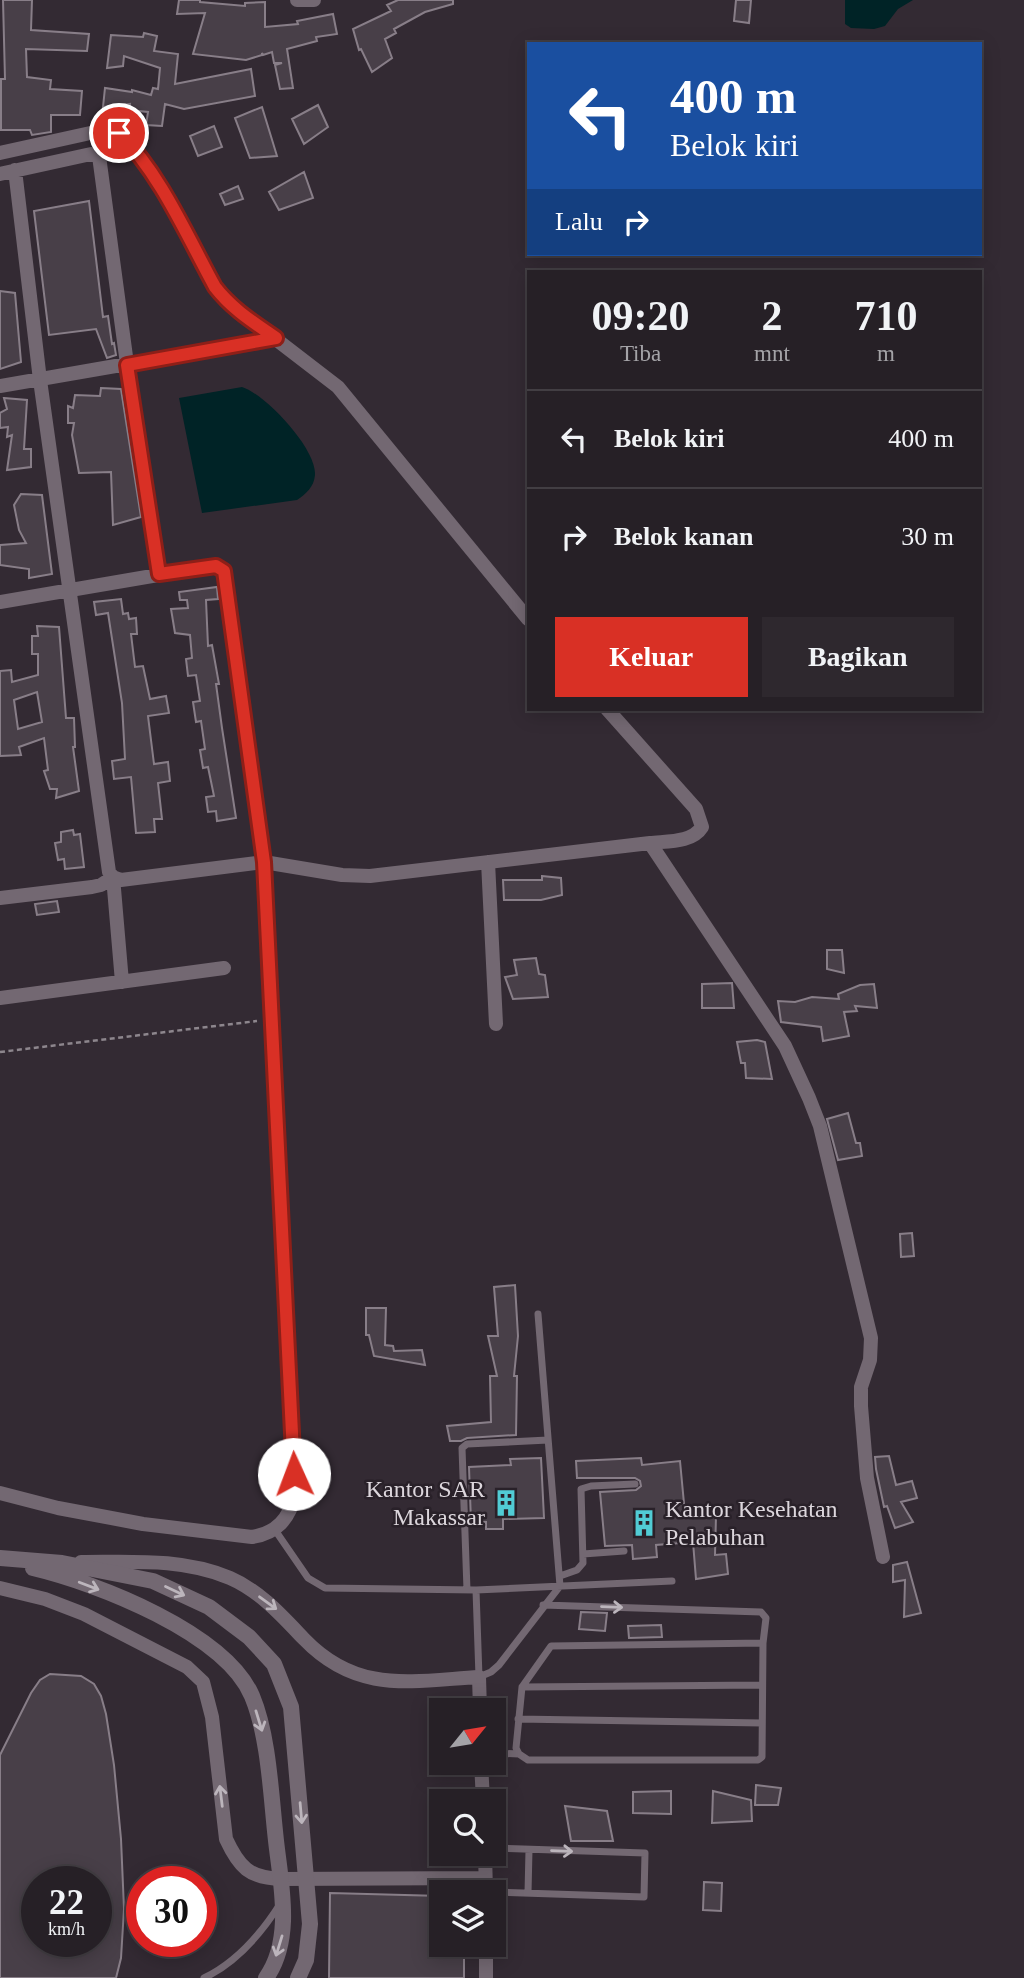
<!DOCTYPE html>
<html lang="id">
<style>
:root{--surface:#262026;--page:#2e282e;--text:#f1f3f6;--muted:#a4a3a7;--line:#423e43;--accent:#d93025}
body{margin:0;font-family:Georgia,serif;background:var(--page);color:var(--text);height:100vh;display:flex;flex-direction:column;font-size:26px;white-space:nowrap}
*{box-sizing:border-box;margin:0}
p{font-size:23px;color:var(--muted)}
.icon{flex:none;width:38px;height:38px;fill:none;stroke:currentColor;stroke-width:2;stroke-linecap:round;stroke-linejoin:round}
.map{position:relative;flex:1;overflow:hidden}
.panel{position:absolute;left:527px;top:270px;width:455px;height:441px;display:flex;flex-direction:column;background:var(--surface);border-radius:0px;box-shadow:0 4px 18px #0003,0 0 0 2px var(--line)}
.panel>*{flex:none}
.hud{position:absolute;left:527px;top:42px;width:455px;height:214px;border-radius:0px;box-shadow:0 4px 18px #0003,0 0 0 2px var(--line);background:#1a4fa0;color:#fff;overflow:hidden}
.needle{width:46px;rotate:60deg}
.tools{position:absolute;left:429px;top:1698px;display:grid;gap:14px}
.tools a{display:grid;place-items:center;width:77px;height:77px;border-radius:0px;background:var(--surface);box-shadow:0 4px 18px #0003,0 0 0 2px var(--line);font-size:35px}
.speed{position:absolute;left:21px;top:1866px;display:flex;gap:14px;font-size:35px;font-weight:700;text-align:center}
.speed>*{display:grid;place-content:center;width:91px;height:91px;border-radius:50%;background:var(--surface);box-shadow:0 4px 18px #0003,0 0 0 2px var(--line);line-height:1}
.speed small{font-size:18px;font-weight:400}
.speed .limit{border:10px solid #d22;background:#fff;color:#111}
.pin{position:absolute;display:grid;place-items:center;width:60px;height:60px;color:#fff;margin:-30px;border:4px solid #fff;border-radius:50%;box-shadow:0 2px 7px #0007}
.me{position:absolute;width:77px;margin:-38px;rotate:358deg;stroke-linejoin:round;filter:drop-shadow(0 0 5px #0008)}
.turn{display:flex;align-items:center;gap:24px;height:147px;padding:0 28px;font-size:32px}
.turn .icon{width:91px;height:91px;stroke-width:2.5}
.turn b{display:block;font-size:49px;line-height:60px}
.then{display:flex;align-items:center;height:66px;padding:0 28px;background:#0003;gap:14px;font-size:26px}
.eta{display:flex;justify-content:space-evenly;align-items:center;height:119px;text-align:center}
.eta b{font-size:42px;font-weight:700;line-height:49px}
.action{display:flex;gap:14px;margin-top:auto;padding:14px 28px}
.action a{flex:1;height:80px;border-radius:0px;background:var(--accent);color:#fff;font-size:28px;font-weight:700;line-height:80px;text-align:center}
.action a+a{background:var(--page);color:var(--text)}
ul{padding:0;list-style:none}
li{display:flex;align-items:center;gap:21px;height:98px;padding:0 28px;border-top:2px solid var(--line)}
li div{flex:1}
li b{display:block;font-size:26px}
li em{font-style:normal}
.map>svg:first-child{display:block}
.water{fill:#002326}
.building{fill:#483f48;stroke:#887e88;stroke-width:2;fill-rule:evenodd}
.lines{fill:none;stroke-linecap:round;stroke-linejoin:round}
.path{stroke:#8d868d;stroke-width:2.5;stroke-dasharray:5 3.5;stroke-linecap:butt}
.service{stroke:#736872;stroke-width:7}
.minor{stroke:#736872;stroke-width:14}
.tertiary{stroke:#736872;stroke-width:16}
.oneway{stroke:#bcb5bc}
.route-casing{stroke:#8d1f18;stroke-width:18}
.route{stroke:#d93025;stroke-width:12}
.labels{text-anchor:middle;stroke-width:5;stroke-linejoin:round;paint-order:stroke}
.poi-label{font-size:24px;fill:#dcd6dc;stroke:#292129;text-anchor:end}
</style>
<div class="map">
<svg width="1024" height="1978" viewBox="0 0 1024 1978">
<rect width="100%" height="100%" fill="#332a33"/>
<path class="water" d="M845 0H913L898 9 885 26 874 29 851 28 845 24Z
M242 387C265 394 317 449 315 475 314 487 306 494 297 500L202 513 179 398Z"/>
<path class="building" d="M3 0H32L31 30 89 34 87 51 26 49 27 77 51 80 50 89 82 91 80 115H51V132L32 135 30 130H1V79H5Z
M179 0H200V2L245 6V3L265 2V27L298 24 297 21 333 14 337 34 316 37 317 41 287 49 293 88 280 89 275 65 282 63H274L272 52 263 55 262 53V55L246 60 193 54 205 13 177 14Z
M398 0H453V4L425 12 394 29 396 33 385 39 392 58 372 72 361 49 359 50 353 29 391 11 387 5Z
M736 0H751L749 23 734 21Z
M144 33 157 36 154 51 178 54 175 84 251 69 255 96 184 109 165 104 162 126 146 125 148 112 129 110 130 104 103 107 105 88 132 92V90L151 95 153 88 158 89 160 68 124 56 123 66 107 68 111 35 143 37Z
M318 105 328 127 304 144 292 119Z
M262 107 277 156 250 158 235 118Z
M214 126 222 147 198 156 190 136Z
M304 172 313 198 279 210 269 192Z
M238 186 243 199 225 205 220 194Z
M89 201 103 317 108 316 112 344 114 343 116 355 107 358 96 329 49 335 34 211Z
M0 291 15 293 21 362 0 369Z
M101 388 121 389 141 517 113 525 111 472 79 473 72 435 74 423H68V406L73 408 75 395 100 396Z
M4 398 27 400 24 449H31V467L7 470 12 435 7 437 8 427 0 428V413L7 409Z
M21 494 42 495 52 574 29 578V569L0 565V545L26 543 19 530 14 505Z
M217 587 218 599 206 600 208 646 212 645 219 684H216L222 728 236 818 217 821 216 811 208 812 206 797 214 796 208 767 203 768 200 750 205 749 201 721 196 722 193 702 200 701 196 675 188 676 186 659 192 658 190 635 175 633 171 609 188 608 187 600H180L179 592Z
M121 599 123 614 128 613 129 619 136 618 137 634H131L135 667 143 666 150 699 166 696 169 713 148 716 154 764 168 762 170 781 158 783 162 819H154L155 832 136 833 131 777 114 779 112 761 125 759 122 703 108 613 96 615 94 602Z
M37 626 59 627 66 718H74L75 747H73L79 791 56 798 57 789H50L44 771 48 770 44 738 19 747 21 755 0 756V671L11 670 12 682 38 675V654H32V636H38ZM37 692 42 722 18 729 14 700Z
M73 830 74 835 80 834 84 867 65 869 64 859 58 860 55 843 61 842V832Z
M542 876 561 878 562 895 541 900H504L503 880H542Z
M57 901 59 912 37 915 35 904Z
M827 950H842L844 973 827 969Z
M536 958 539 974 545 975 548 997 513 999 505 977 517 975 514 960Z
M732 983 734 1008H702V984Z
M874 984 877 1008 855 1006 857 1011 844 1012 849 1036 823 1041 821 1027 781 1022 778 1001 795 1002 812 997 839 999 838 994 860 985Z
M757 1040 765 1042 772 1079 746 1078 745 1063H741L737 1042Z
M848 1113 856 1143H860L862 1156 838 1160 827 1119Z
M912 1233 914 1256 901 1257 900 1234Z
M515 1285 518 1336 514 1376H517L516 1435 467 1438 461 1441H450L447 1426 491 1422 490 1376H497L488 1336H498L494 1287Z
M366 1308H386L385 1345 393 1346 394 1351 422 1350 425 1365 374 1356 369 1335H366Z
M889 1456 896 1485 912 1481 917 1498 901 1502 913 1522 895 1528 887 1506 884 1507 876 1469 875 1457Z
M541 1458 544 1518 503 1519V1529H486V1522H471L469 1467 511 1465 510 1459Z
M641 1458 642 1465 680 1461 685 1514 716 1516 715 1555 726 1554 728 1574 696 1579 693 1542 656 1545 657 1557 633 1559 632 1545 605 1546 600 1492 636 1490 641 1486 640 1481 635 1478H577L576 1461Z
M907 1562 921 1613 904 1617 905 1580 893 1582V1565Z
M581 1612 607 1613 605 1631 579 1629Z
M661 1625 662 1637 629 1638 628 1626Z
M50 1674 81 1676 94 1684 101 1696 106 1714 114 1765 121 1839 124 1909 121 1958 116 1978H0V1755L31 1693 40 1680ZM37 1881H96V1941H37Z
M756 1785 781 1788 778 1805H755Z
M671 1791V1814L633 1813V1792Z
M713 1791 751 1800 752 1821 712 1823Z
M565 1806 607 1811 613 1841H571Z
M704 1882 722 1883 721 1911 703 1910Z
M330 1893 441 1896V1944H464V1978H329Z"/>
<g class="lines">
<path class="path" d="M0 1052 257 1021"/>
<path class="service" d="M275 1530 308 1578 325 1588 476 1590 672 1581
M583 1554 624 1551
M560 1576 577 1570 583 1563 581 1489 591 1486 635 1484
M467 1590 462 1448 467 1444 548 1440
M476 1590 479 1677 491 1672 499 1665 560 1586 538 1314
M543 1605 761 1612 766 1618 763 1643 762 1757 758 1760H528L519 1754 516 1748 522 1687 551 1646 763 1643
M522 1687 762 1685
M518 1719 762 1723
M494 1753 519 1754
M494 1848 645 1853 644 1897 494 1892
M528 1893 529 1850
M204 1978C237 1962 261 1934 280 1904"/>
<path class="minor" d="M297 0H314
M0 153 104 130C109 131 116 131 120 133 146 149 198 256 215 287L225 300 338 387 528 619
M15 170 40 380 109 872 113 877 121 880 264 862 342 875 370 876 650 843C667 841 692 843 702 827L696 809 607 709
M0 174 91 154 99 156 127 364 0 386
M159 574 127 364 276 338
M0 602 199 568 216 566 224 571 264 862 295 1495C289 1519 277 1533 252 1537L143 1524 58 1508 0 1493
M650 843 785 1046 809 1098 820 1126 871 1338 870 1360 861 1387V1406L867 1478 883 1557
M488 862 496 1024
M113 877 122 982
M0 898 92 887 101 885 113 877
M0 998 224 968
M81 1562C131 1562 183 1558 230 1578 260 1591 282 1616 304 1639 357 1694 410 1681 479 1677L480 1710
M0 1588 45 1599 84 1614 187 1667 203 1682 212 1717 226 1839C239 1867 249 1878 281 1879L485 1878
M481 1762 483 1801
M485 1853 486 1892
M486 1944V1978"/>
<path class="tertiary" d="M0 1558 62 1563 153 1581 209 1607 249 1637 274 1664 291 1707 310 1924 306 1960 298 1978
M33 1568C97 1583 225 1633 252 1696 270 1739 271 1802 277 1849 282 1890 292 1941 266 1978"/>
</g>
<defs><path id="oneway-shaft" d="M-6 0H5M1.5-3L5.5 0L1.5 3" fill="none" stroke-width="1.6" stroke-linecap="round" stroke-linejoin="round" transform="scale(1.75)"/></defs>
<g class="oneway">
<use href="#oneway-shaft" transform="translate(89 1586) rotate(21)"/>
<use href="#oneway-shaft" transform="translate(175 1591) rotate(25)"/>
<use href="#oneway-shaft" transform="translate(268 1603) rotate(36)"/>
<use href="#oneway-shaft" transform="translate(612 1607) rotate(2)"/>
<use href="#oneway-shaft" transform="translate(259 1721) rotate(73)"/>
<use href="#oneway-shaft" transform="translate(221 1796) rotate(-97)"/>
<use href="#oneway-shaft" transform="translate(301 1813) rotate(85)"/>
<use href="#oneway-shaft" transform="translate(562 1851) rotate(2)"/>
<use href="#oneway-shaft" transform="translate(279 1946) rotate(107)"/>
</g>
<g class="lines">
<defs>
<path id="route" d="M119 133C160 173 187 236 215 287 232 309 253 322 276 338L127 365 159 574 216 566 224 571 264 862 294 1474"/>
</defs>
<use href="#route" class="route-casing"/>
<use href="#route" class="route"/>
</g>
<defs>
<symbol id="building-bare" viewBox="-9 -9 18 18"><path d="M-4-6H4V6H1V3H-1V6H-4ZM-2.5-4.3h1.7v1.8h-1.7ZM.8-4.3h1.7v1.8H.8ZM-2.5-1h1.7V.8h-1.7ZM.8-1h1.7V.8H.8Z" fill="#51ccd5" stroke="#292129" stroke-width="2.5" paint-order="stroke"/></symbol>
</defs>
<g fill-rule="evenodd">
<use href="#building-bare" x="487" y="1484" width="38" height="38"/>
<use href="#building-bare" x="625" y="1504" width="38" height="38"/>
</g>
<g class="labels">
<g class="poi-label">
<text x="485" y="1497">Kantor SAR<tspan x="485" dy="28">Makassar</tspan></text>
<text x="665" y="1517" text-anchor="start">Kantor Kesehatan<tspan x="665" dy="28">Pelabuhan</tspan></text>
</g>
</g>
</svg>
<div class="tools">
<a><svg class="needle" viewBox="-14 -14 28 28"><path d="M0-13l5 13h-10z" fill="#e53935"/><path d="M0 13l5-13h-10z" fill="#a4a3a7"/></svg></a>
<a><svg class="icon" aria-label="search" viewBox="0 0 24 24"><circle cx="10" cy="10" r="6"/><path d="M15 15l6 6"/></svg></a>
<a><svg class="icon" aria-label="layers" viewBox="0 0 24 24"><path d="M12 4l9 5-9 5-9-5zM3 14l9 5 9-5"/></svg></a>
</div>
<div class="speed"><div>22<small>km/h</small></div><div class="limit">30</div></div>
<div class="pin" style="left:119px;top:133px;background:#d93025"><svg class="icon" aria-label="arrive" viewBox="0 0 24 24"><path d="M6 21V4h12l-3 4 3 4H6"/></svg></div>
<svg class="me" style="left:294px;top:1474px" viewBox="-20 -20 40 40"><circle r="19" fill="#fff"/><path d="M0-13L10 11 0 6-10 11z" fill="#d93025"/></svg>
<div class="hud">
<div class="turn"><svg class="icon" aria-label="left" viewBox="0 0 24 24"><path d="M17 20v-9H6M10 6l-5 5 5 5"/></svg><div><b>400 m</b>Belok kiri</div></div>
<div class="then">Lalu<svg class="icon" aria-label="right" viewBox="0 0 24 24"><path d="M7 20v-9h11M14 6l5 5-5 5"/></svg></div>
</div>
<section class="panel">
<div class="eta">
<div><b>09:20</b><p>Tiba</p></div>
<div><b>2</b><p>mnt</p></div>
<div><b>710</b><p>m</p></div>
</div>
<ul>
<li><svg class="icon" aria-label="left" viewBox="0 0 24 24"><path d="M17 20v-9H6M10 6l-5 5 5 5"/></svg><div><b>Belok kiri</b></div><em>400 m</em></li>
<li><svg class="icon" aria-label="right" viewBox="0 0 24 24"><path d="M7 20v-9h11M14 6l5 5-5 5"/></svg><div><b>Belok kanan</b></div><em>30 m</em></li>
</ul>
<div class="action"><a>Keluar</a><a>Bagikan</a></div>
</section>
</div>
